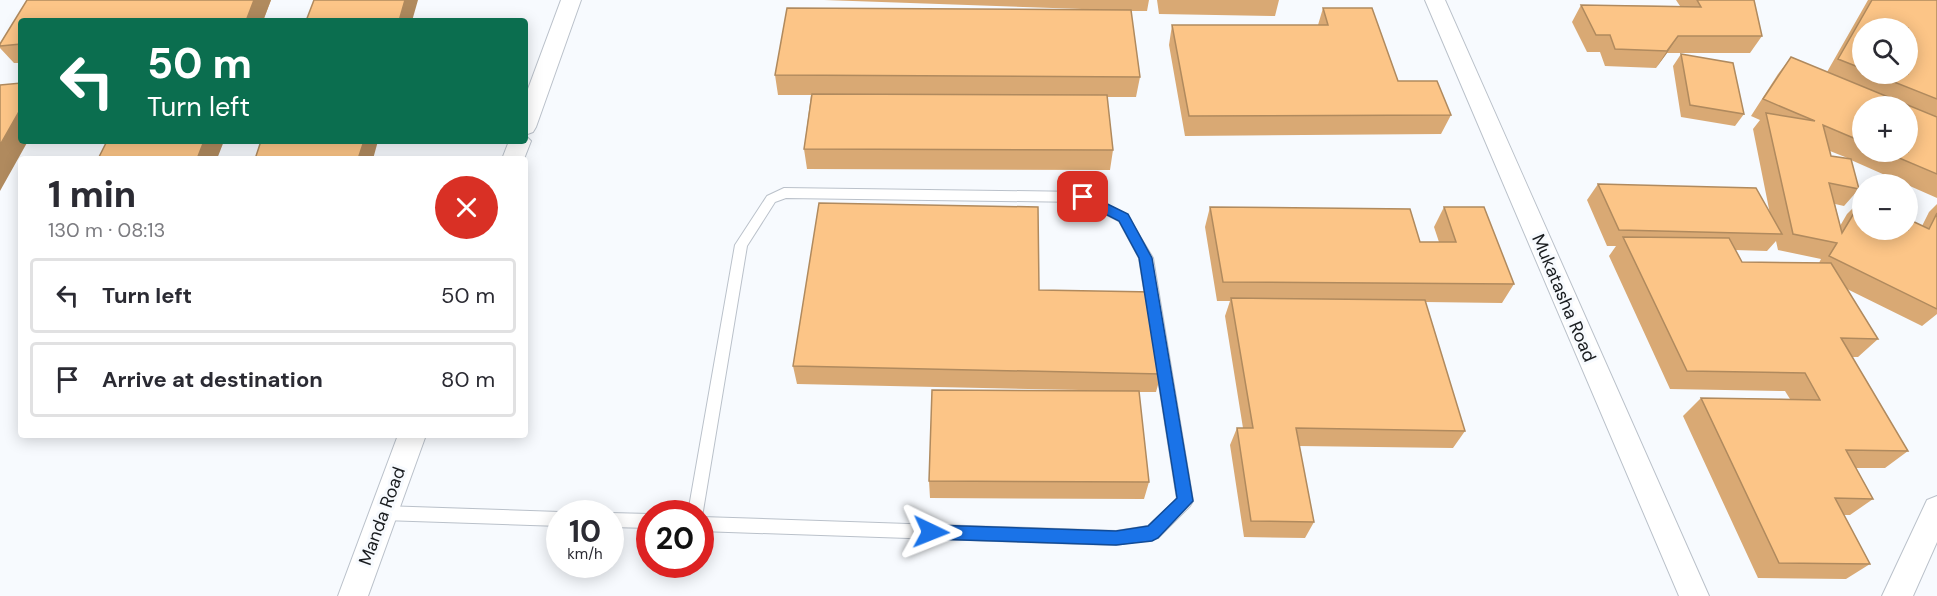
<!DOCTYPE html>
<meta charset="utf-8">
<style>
:root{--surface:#fff;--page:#f2f2f3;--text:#2b2b33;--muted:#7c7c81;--line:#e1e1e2}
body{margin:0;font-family:"DM Sans",sans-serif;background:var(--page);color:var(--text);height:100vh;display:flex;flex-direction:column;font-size:22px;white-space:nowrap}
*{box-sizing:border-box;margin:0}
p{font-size:20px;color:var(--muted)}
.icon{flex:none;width:33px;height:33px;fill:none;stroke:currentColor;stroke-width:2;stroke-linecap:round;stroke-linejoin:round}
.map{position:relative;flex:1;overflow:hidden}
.details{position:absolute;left:18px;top:156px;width:510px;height:282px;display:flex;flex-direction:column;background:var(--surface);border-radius:6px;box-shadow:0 3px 15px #0003}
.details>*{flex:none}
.guide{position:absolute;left:18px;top:18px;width:510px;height:126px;border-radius:6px;box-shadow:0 3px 15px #0003;background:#0b6e4f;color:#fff;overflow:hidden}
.tools{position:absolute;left:1852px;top:18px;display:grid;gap:12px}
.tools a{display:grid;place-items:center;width:66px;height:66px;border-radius:50%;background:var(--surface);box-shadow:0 3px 15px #0003;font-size:30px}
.speed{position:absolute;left:546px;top:500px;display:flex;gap:12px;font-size:30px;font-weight:700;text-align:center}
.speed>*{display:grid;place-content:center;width:78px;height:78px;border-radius:50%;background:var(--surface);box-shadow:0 3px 15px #0003;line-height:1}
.speed small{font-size:15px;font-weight:400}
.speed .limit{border:9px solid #d22;background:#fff;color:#111}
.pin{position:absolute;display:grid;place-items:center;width:51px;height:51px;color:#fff;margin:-26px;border-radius:12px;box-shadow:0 3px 9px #0006}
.me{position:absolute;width:66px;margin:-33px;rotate:92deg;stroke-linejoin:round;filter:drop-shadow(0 0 4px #0008)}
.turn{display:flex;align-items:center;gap:21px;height:126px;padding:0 30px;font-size:27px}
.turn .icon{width:78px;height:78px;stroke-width:2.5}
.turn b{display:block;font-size:42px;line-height:51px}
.round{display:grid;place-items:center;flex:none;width:63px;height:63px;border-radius:32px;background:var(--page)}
.head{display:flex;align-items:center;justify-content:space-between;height:102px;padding:0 30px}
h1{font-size:36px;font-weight:800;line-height:45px}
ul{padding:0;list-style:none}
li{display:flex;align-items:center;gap:18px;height:75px;margin:0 12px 9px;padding:0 18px;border:3px solid var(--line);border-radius:6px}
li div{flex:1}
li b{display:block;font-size:22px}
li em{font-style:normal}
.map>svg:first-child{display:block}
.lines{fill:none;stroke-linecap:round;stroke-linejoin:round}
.lane-casing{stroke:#bac1ca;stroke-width:2}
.street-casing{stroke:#bac1ca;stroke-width:2}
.lane{fill:#fff;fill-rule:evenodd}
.street{fill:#fff;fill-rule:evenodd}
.wall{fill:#d9a974;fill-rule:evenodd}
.shaded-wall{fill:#b08a5e}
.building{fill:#fcc587;stroke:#b08a5e;stroke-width:1.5}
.route{fill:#1a73e8;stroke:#114b97;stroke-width:1.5}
.labels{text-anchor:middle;stroke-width:6;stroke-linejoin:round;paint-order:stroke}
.street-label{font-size:18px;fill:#191c1f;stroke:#f7fafe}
</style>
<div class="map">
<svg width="1937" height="596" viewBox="0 0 1937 596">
<rect width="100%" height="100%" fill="#f7fafe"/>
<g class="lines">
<defs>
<path id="lane" d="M784 188 1083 192 1127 215 1153 258 1193 501 1190 506 1158 538 1116 545 700 531V513H688L735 245 767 196ZM786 198 1081 202 1119 221 1139 258 1177 499 1148 526 1116 531 702 517 747 246 775 202Z
M383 506 560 512 563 513H560V526L383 520 377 518 375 513 377 508Z
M610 513 650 514V528L610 527Z"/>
<path id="street" d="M561 0H581L536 127 533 132 525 135 531 141 524 159H502L509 141H525V97Z
M1425 0H1445L1709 596H1679Z
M398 435H426L368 596H338Z
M1937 496V542L1913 596H1882L1927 500Z"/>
</defs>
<use href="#lane" class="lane-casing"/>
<use href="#street" class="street-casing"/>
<use href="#lane" class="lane"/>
<use href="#street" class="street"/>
</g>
<path class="wall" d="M27 0H271L263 21H21V63H14L0 48V44Z
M824 0H1149L1147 11H1131L1140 77 1136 97H1107L1113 150 1110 170 807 169 804 149 811 95H778L775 75 1111 10Z
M1157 0H1279L1275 16 1159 14Z
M1676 0H1754L1762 36 1750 53H1667L1656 68 1605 66 1600 52H1587L1572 22 1581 5 1680 6Z
M1868 0H1937V198L1851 160 1859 189 1844 206 1835 204 1840 226 1847 214 1863 198 1922 226 1929 212 1937 204V314L1922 326 1847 289 1878 339 1858 357H1852L1908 451 1885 468H1856L1873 499 1850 515H1844L1870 564 1846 579 1758 578 1683 416 1701 398 1790 399 1785 391 1670 389 1609 256 1616 246H1607L1587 200 1598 184 1770 214 1753 129 1760 120 1751 116 1778 74 1791 57 1827 72ZM1863 28 1908 74H1863ZM1863 106 1908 152H1863ZM1830 151 1845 157 1849 159 1831 156ZM1776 241 1778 250 1821 259 1819 263 1742 262 1735 250 1767 251Z
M1323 8 1398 81 1451 115 1441 134 1185 136 1169 45 1172 25H1318Z
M1681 54 1744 114 1735 126 1681 117 1673 66Z
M1210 207 1420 242H1439L1434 227 1444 207 1514 284 1502 303 1425 302 1465 431 1453 448 1299 446 1314 522 1305 538 1244 537 1230 445 1237 428H1243L1225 316 1230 301H1217L1205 227Z
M1039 290 1161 374 1156 392H1139L1149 482 1144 499 930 498 929 481 1079 390 797 384 793 366Z"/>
<path class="shaded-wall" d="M254 0H271L263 21H246Z
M405 0H418L412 21H399Z
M1678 36 1667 53 1656 68 1667 51Z
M21 108V141H28L0 191V145Z
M204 141H224L217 159H197Z
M364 141H378L373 159H358Z"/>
<path class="building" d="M27 0H254L246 21H21V44L0 46V44Z
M314 0H405L399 21H306Z
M1697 0H1754L1762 36H1678L1667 51 1615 49 1610 35H1596L1581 5 1701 7Z
M1872 0H1937V99L1874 74H1908V28H1863V69L1838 59Z
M787 8 1131 10 1140 77 775 75Z
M1323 8H1372L1398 81H1437L1451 115 1189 116 1172 25H1328Z
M1681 54 1733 63 1744 114 1690 105Z
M1791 57 1937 117V174L1885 152H1908V106H1863V142L1823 125 1831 156 1851 159 1859 189 1829 183 1842 233 1863 198V230H1908V219L1929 229 1937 213V309L1829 256 1837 243 1793 234 1766 113 1815 121 1763 99Z
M21 83V108L0 145V85Z
M812 94 1107 95 1113 150 804 149Z
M107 141H204L197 159H98Z
M261 141H364L358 159H255Z
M1598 184 1756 188 1782 234 1619 230Z
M819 203 1038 207 1039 290 1153 292 1161 374 793 366Z
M1210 207 1410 209 1420 242H1456L1444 207H1484L1514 284 1223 282Z
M1623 237 1729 238 1742 262 1831 263 1878 339 1841 338 1908 451 1846 450 1873 499 1835 498 1870 564 1779 563 1701 398 1820 400 1805 373 1687 371Z
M1231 298 1425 300 1465 431 1296 428 1314 522 1251 521 1237 428H1253Z
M932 390 1139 391 1149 482 929 481Z"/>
<path class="route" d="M1083 192 1128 214 1152 258 1193 501 1158 538 1152 541 1116 545 931 539 926 537 923 532 926 527 931 525 1116 531 1148 526 1177 498 1139 258 1119 221 1078 200 1076 197 1078 194Z"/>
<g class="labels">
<g class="street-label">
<text transform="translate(1564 298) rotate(67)" y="6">Mukatasha Road</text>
<text transform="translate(382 516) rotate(-70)" y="6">Manda Road</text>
</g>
</g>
</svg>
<div class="tools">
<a><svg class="icon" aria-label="search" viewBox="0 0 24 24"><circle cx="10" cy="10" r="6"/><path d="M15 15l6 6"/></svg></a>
<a>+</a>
<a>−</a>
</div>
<div class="speed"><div>10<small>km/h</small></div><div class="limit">20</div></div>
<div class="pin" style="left:1083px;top:197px;background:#d93025"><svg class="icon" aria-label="arrive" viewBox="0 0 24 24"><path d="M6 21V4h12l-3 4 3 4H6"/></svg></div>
<svg class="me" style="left:931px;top:532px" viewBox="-20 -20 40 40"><path d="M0-17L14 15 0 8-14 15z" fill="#1a73e8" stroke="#fff" stroke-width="4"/></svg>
<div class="guide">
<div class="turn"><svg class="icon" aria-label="left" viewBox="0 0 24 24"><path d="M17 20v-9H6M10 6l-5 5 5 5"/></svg><div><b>50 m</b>Turn left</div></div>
</div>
<section class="details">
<div class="head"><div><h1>1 min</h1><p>130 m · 08:13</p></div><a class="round" style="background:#d93025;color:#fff"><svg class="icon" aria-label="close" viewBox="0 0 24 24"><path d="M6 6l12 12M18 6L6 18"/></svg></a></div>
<ul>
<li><svg class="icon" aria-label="left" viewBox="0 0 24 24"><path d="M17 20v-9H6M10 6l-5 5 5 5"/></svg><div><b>Turn left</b></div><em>50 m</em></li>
<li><svg class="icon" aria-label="arrive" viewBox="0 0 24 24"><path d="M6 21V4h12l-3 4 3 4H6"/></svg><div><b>Arrive at destination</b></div><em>80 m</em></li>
</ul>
</section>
</div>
